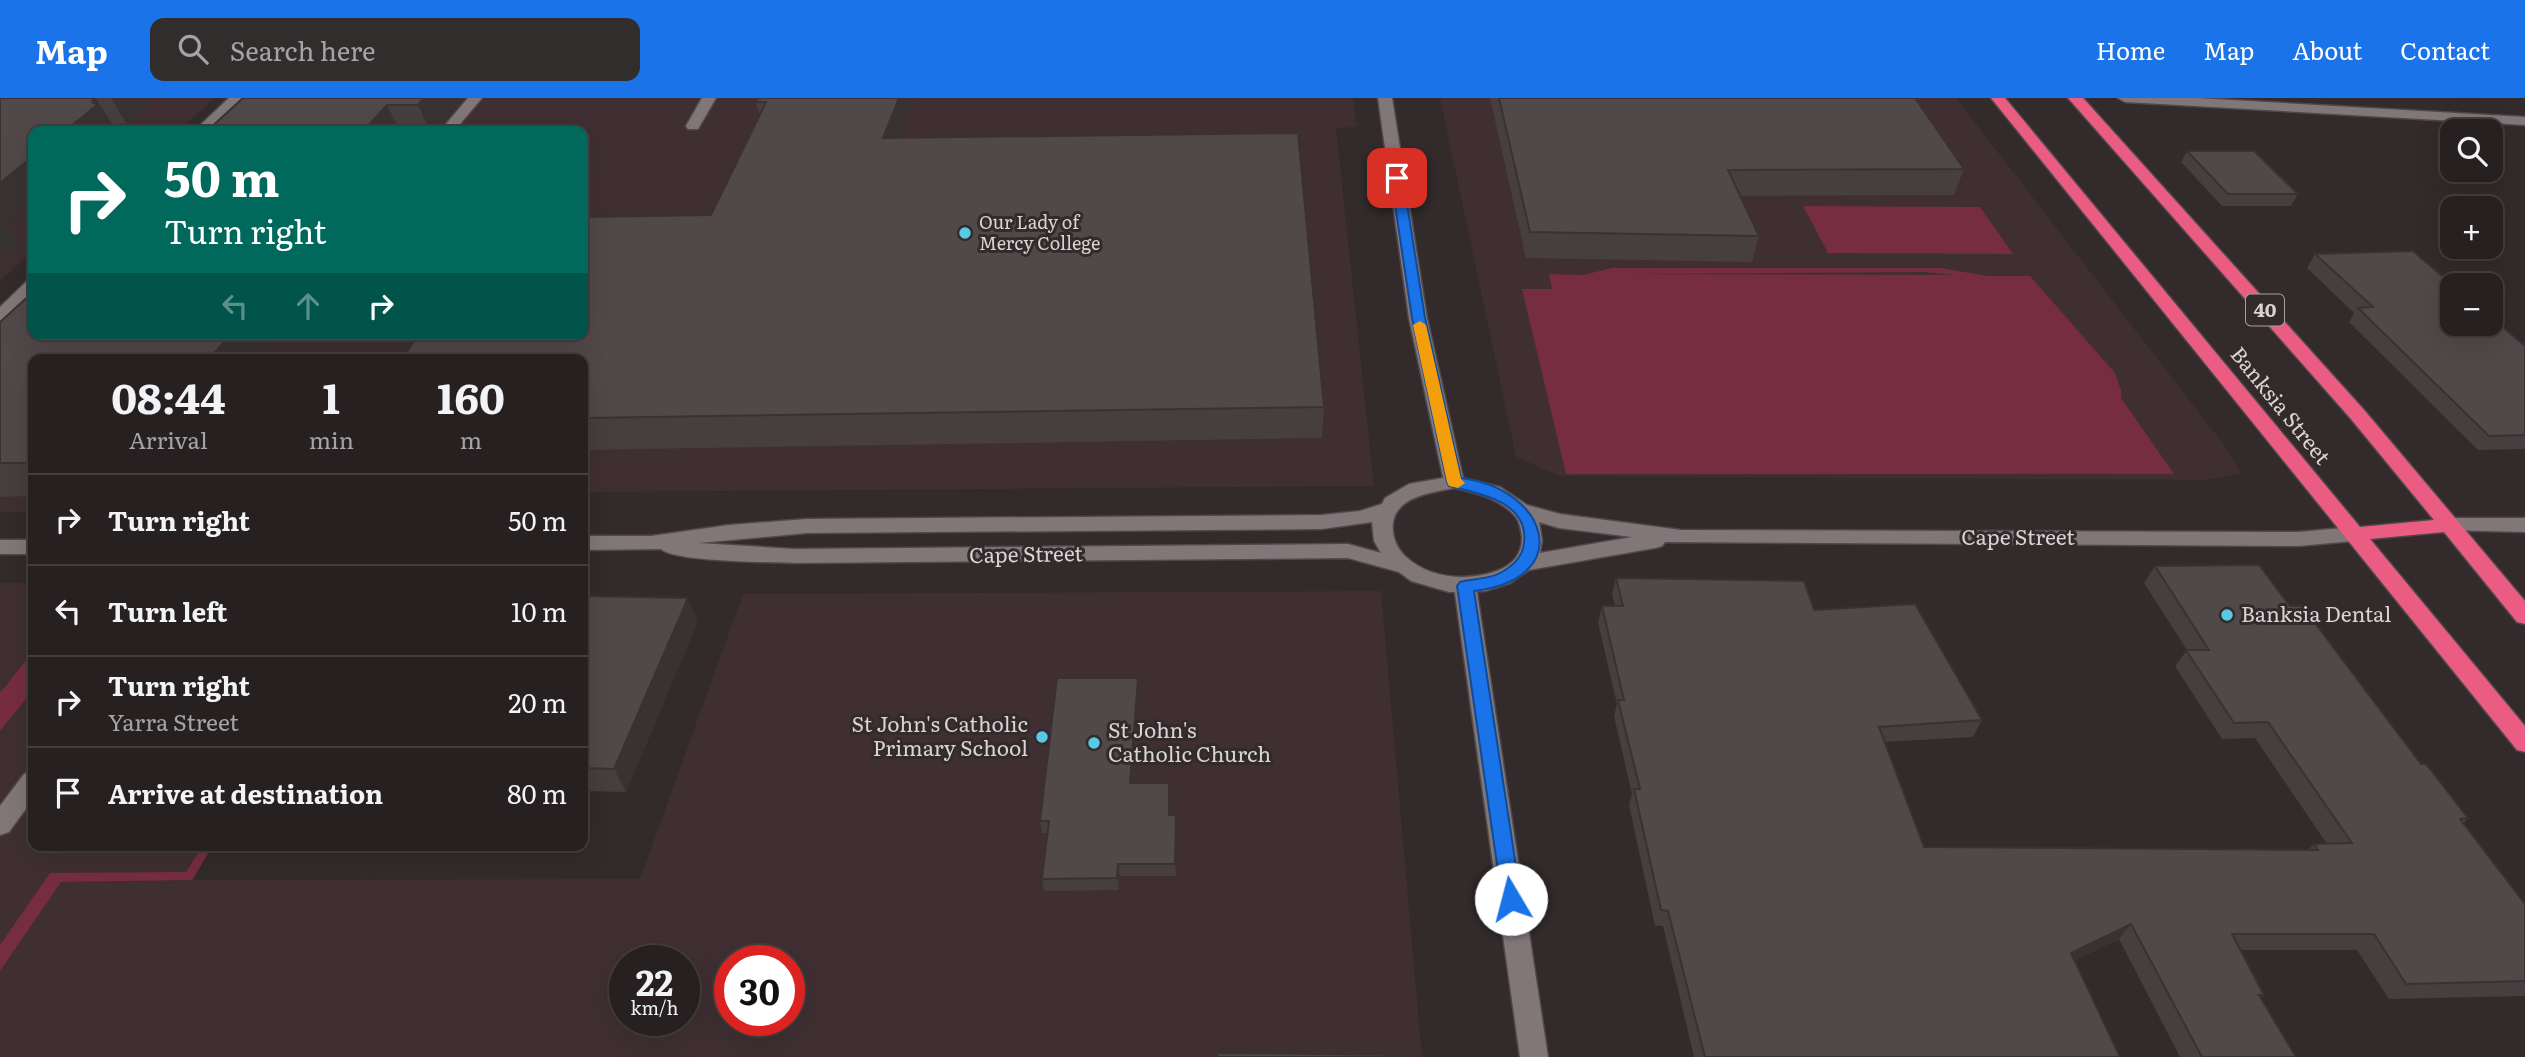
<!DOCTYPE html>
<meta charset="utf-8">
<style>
:root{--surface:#262020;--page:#322d2d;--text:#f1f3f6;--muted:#a4a3a5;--line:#423e3e;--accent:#1a73e8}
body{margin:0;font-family:Literata,serif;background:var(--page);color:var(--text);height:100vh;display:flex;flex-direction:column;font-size:26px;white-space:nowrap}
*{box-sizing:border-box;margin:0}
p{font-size:23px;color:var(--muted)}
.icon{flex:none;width:38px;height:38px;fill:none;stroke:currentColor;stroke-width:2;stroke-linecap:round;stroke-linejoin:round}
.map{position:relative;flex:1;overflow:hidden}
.sheet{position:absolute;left:28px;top:256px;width:560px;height:497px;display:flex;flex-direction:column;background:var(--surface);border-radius:14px;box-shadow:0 7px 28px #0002,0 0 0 2px var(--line)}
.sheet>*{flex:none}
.hud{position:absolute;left:28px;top:28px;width:560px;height:214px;border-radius:14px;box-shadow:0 7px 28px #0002,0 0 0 2px var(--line);background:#00695c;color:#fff;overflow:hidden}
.fabs{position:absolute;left:2440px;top:21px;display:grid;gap:14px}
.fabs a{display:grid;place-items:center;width:63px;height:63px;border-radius:14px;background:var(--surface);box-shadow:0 7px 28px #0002,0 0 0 2px var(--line);font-size:35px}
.speed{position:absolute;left:609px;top:847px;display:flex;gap:14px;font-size:35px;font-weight:700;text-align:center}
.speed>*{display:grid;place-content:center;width:91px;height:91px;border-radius:50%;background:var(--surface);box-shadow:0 7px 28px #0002,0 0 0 2px var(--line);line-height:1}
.speed small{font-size:18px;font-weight:400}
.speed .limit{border:10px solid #d22;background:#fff;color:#111}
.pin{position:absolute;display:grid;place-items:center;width:60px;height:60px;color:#fff;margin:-30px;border-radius:14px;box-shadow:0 4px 10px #0006}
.me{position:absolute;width:77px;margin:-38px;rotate:352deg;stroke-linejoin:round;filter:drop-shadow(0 0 5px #0008)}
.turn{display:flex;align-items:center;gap:24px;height:147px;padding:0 21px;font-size:32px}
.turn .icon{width:91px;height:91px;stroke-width:2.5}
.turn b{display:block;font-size:49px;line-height:60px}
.lanes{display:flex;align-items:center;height:66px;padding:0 21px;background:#0003;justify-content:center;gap:35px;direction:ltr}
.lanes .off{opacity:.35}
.eta{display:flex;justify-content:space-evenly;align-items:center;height:119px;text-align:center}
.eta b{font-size:42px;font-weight:700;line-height:49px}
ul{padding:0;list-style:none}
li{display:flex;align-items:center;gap:21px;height:91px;padding:0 21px;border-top:2px solid var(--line)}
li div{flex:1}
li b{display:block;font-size:26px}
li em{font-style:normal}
header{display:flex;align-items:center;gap:42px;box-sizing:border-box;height:98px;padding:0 35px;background:var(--accent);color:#fff}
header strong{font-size:33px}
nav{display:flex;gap:38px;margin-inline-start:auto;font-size:24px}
.search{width:490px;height:63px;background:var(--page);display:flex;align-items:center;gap:18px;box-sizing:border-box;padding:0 24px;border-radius:14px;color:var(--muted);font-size:26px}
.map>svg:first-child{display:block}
.built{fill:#3f2f32;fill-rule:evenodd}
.green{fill:#762d3f;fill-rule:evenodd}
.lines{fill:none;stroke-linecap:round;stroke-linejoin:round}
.lane-casing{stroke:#4f484a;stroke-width:3}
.street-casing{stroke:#4f484a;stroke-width:3}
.secondary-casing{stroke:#4f484a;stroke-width:3}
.highway-casing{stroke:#4f484a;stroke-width:3}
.lane{fill:#817779;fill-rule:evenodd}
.street{fill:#817779;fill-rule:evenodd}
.secondary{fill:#817779;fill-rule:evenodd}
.highway{fill:#ea5c81;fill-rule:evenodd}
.wall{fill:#463e3f}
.shaded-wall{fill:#393233}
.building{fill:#514849;stroke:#393233;stroke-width:2}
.route{fill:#1a73e8;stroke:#114b97;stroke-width:2}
.slow{fill:#f59e0b}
.poi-dot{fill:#59c8e5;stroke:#322a2b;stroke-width:2.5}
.labels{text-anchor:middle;stroke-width:6;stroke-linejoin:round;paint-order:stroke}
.far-poi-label{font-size:18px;fill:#d9d3d4;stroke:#322a2b;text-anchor:start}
.shield{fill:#322a2b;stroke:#a7a0a1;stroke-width:2}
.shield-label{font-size:19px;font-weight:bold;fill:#d9d3d4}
.street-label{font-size:21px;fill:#d9d3d4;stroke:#322a2b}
.poi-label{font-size:21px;fill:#d9d3d4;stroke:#322a2b;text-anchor:start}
</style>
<header>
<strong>Map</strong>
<div class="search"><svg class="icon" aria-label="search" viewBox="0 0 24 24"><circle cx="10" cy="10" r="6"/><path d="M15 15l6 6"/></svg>Search here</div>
<nav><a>Home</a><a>Map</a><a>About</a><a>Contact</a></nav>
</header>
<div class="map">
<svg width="2525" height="959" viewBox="0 0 2525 959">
<rect width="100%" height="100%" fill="#322a2b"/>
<path class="built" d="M0 0H215L178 33H33V153L0 183Z
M269 0H1353L1357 29 1336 30 1374 388 583 394V261H33V414H0V254L33 236H583V33H234Z
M1440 0H1956L2224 347 2242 376 2204 382 1560 378 1516 359Z
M0 485H33V747H213L193 782 640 781 743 496 1381 493 1422 959H0ZM625 863H684V922H625ZM730 863H789V922H730Z"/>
<path class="green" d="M1803 108 1980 109 2013 156 1828 155Z
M1612 170H1940L1988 178H2030L2115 275 2121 292V300L2174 376H1566L1522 191H1552L1549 176 1583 177ZM1925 174 1954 177 1623 176H1624Z
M33 554V592L0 633V595Z
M203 747H213L192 782 61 784 0 873V847L50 775 186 774Z"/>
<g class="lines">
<defs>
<path id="lane" d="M468 0H482L454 33H440Z
M118 28H202L209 32 112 33 113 29Z
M33 673V701L9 734 0 737V708L24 676Z"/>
<path id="street" d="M702 0H716L698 31H688L686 28Z
M1378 0H1392L1427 220 1464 384 1461 389H1447L1444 384 1409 220Z
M2118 0H2197L2525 19V27L2125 4Z
M2451 420H2525V434L2444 432 2441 427 2444 422Z
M1465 480 1472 483 1476 488 1548 959H1520L1454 488 1458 483Z"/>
<path id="secondary" d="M229 0H244L209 33H194Z
M33 182V196L6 222 0 223V209L27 183Z
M1454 378 1500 389 1527 407 1560 416 1681 432 2298 434 2354 429 2361 431 2364 436 2361 441 2354 443 2298 448 1665 444 1662 448 1655 450 1529 472 1510 485 1485 493 1449 494 1411 483 1399 474 1348 460 794 465C771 464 674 464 661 451L583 452V438H651L729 427 807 421 1322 417 1360 413 1382 406 1385 400 1409 386ZM1454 390C1476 394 1501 401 1516 419 1520 425 1521 432 1522 439 1523 471 1488 478 1463 479 1442 479 1421 473 1405 458 1398 451 1394 443 1393 434 1389 400 1428 395 1454 390ZM1372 424 1374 443 1381 455 1348 446 794 451 699 445 807 435 1322 431ZM1539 424 1559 430 1632 439 1540 455 1542 442Z
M0 442H33V456H0Z"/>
<path id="highway" d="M1991 0H2005L2360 429 2434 422 2351 321 2068 0H2083L2365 313 2525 503V526L2517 524 2444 434 2370 441 2525 628V654L2517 652Z"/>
</defs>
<use href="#lane" class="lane-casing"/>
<use href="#street" class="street-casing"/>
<use href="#secondary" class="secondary-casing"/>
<use href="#highway" class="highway-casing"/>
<use href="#lane" class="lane"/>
<use href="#street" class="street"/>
<use href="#secondary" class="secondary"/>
<use href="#highway" class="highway"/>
</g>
<path class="wall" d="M0 0H152L138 16 126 25 112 26 111 30 113 33H33L6 127 19 145 0 161Z
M243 0H463L434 33H207Z
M915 0 900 40 1324 309 1322 340 583 352V261L711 117 759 17 756 4Z
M1490 0H1915L1964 71 1954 97 1740 98 1759 138 1752 164 1526 160Z
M2187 53 2298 96 2291 108H2222L2181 64Z
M2315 156 2525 248V351L2478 352 2349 224 2354 215 2307 170Z
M0 224 33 261V398L0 399Z
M2155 468 2290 508 2421 666 2468 720 2464 725 2525 806V898L2389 901 2357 852H2240L2264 897 2261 900 2296 959H2180L2119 841 2074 863 2120 959H1694L1663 828H1655L1629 707 1632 696 1614 618 1617 606 1598 525 1602 508H1615L1612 496 1616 480 1814 512 1982 622 1973 639 1885 644 1924 749 2308 752 2314 746H2327L2255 640 2222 641 2175 568 2187 552 2144 485Z
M583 498 698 523 626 694 583 693Z
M1139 592 1133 685 1170 697V717H1176L1177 729 1176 778H1120L1119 792 1044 793 1042 781 1048 735H1042L1040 723Z"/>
<path class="shaded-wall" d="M94 0H96L112 26 111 30 113 33H65L92 4Z
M111 0H152L138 16 126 25Z
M424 0H463L434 33H430L418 7Z
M899 0H915L889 69 883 40Z
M387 7 400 33H363Z
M33 58V103L6 127 19 145 0 161V85Z
M231 236H278L258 261H209Z
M688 500 698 523 626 694 614 671Z
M1138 580 1139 592 1132 697 1130 685Z
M1169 685 1170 697V729L1169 717Z
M1176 717 1177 729 1176 778 1175 766Z
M1118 766 1120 778 1119 792 1117 780Z
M2131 826 2119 841 2059 870 2071 855Z"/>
<path class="building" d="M0 0H94L92 4 97 7 65 33H33V58L0 85Z
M243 0H424L418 7H387L363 33H207Z
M758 0H899L883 40 1298 35 1324 309 583 320V261H402L419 236H583V119L711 117 766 4H756Z
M1499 0H1915L1964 71 1728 72 1759 138 1530 134Z
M2187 53H2254L2298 96H2228Z
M2413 153 2453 187H2452V226H2490V218L2525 248V337L2489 338 2358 210 2373 209 2315 156Z
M33 194V236H231L209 261H33V365H0V224Z
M2259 467 2290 508H2302L2421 666H2426L2468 720 2460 721 2525 806V883L2406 886 2374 836H2232L2264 897H2259L2296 959H2202L2131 826 2071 855 2120 959H1705L1668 813 1661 812 1634 691H1640L1618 602H1624L1602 508H1623L1616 480 1804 483 1814 512 1915 506 1982 622 1879 629 1924 749 2318 752 2314 746 2352 745 2268 624 2234 625 2186 552H2209L2155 468Z
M583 498 688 500 614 671 583 670Z
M1057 580H1138L1130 685H1169V717H1176L1175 766H1118L1117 780 1042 781 1049 723H1040Z
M1217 955 1403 957V959H1217Z"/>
<path class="route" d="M1397 76 1403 80 1425 220 1461 380C1549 391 1576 481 1474 493L1521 801 1518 807 1511 810 1504 807 1502 801 1457 488 1460 484C1474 480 1489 482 1502 474 1514 467 1523 458 1524 445 1529 403 1478 395 1449 388L1447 384 1412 220 1391 80Z"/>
<path class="slow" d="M1420 223 1426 227 1461 381 1465 385 1458 390 1449 388 1447 384 1413 227Z"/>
<g class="poi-dot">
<circle cx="965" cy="135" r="7"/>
<circle cx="2227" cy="517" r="7"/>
<circle cx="1042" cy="639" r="7"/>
<circle cx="1094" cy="645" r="7"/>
</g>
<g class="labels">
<g class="far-poi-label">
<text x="979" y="131">Our Lady of<tspan x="979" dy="21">Mercy College</tspan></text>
</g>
<rect class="shield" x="2246" y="196.5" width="38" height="31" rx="5"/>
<g class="shield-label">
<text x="2265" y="219">40</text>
</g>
<g class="street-label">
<text transform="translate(2280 308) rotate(51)" y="7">Banksia Street</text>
<text x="2018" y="447">Cape Street</text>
<text transform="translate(1026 457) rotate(-1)" y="7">Cape Street</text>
</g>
<g class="poi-label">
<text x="2241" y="524">Banksia Dental</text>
<text x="1028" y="634" text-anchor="end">St John's Catholic<tspan x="1028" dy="24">Primary School</tspan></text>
<text x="1108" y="640">St John's<tspan x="1108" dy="24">Catholic Church</tspan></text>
</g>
</g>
</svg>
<div class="fabs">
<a><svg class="icon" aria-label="search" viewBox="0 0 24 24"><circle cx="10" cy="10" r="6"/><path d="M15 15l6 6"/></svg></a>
<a>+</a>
<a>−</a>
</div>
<div class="speed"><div>22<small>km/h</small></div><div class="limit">30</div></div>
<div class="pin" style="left:1397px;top:80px;background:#d93025"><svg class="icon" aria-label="arrive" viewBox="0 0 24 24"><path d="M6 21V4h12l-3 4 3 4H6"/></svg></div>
<svg class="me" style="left:1511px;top:801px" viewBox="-20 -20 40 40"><circle r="19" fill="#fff"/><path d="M0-13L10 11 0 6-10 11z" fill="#1a73e8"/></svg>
<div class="hud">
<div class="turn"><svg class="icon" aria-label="right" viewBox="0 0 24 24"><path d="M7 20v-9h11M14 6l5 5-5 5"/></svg><div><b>50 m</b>Turn right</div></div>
<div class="lanes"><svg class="icon off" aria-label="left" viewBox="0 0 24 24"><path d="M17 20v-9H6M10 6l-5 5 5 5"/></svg><svg class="icon off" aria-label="ahead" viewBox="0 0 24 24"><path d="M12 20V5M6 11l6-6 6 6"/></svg><svg class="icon" aria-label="right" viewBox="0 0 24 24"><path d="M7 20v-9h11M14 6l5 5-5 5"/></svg></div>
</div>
<section class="sheet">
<div class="eta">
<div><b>08:44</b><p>Arrival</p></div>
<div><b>1</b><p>min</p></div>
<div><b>160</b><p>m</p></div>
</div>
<ul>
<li><svg class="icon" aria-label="right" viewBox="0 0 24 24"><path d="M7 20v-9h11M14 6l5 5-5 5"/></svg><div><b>Turn right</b></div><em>50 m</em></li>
<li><svg class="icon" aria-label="left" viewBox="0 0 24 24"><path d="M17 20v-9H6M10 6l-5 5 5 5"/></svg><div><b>Turn left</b></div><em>10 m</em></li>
<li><svg class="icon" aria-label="right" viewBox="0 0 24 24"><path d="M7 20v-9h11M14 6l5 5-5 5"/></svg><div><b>Turn right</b><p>Yarra Street</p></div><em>20 m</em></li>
<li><svg class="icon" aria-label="arrive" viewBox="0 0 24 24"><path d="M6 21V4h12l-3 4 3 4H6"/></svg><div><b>Arrive at destination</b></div><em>80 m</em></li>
</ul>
</section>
</div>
